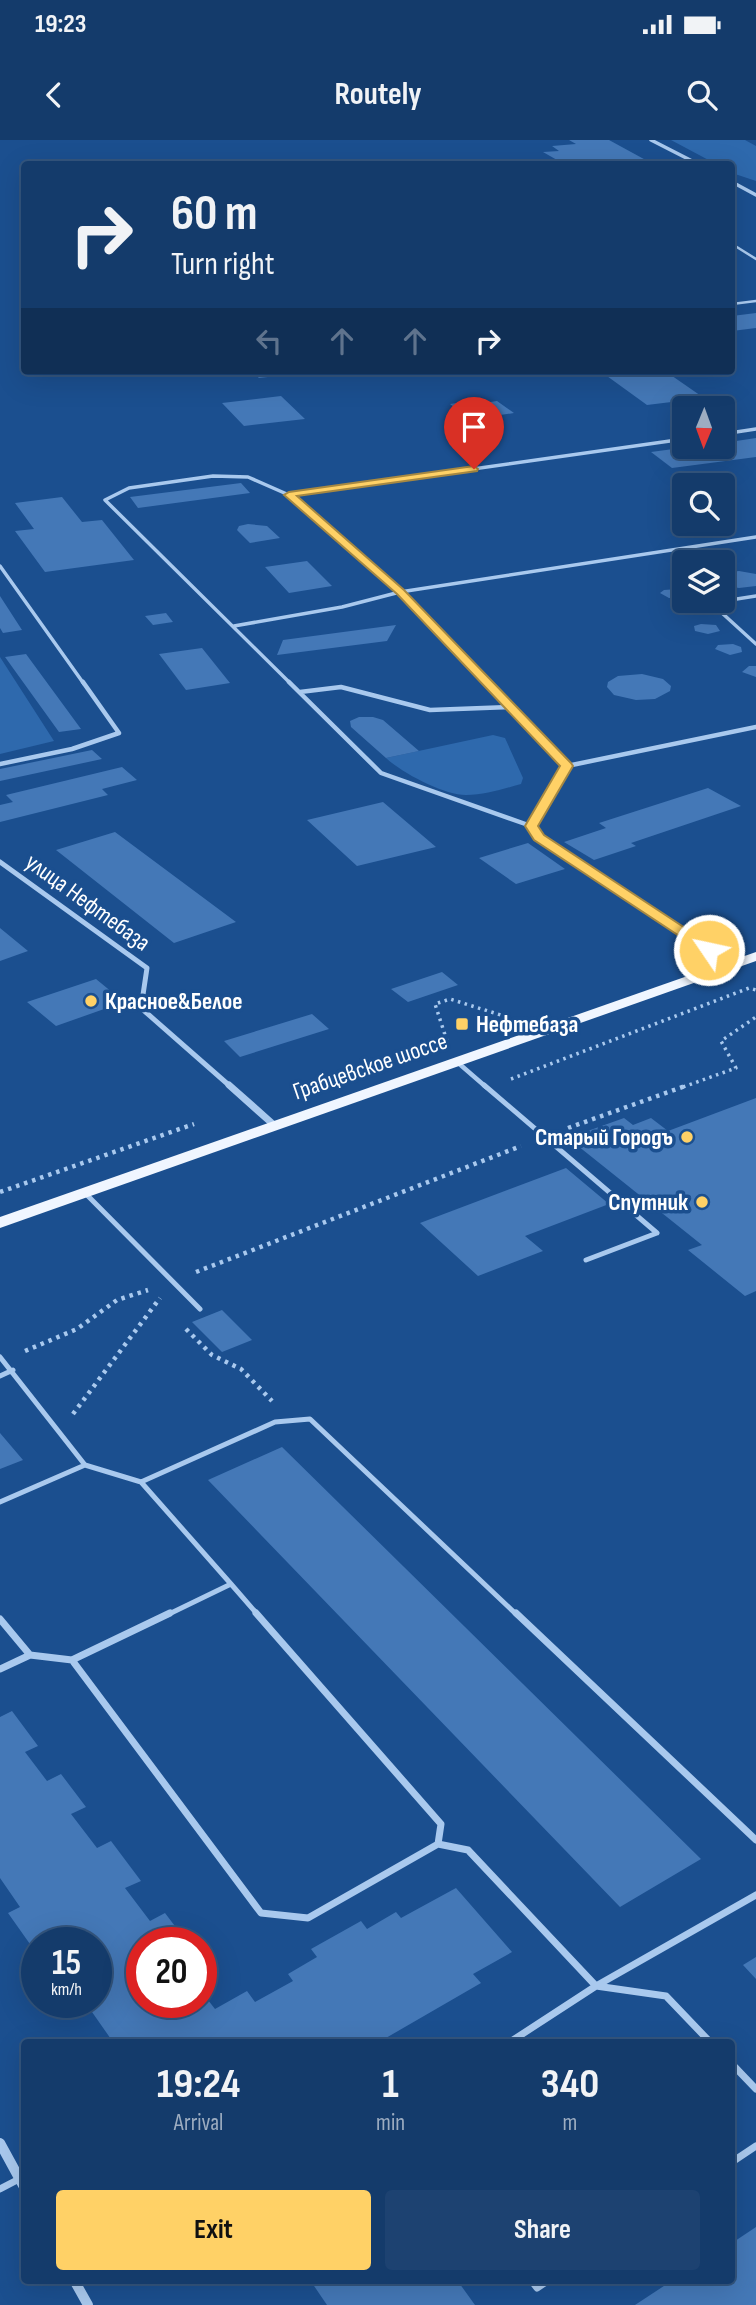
<!DOCTYPE html>
<meta charset="utf-8">
<style>
:root{--surface:#143b6b;--page:#1d4271;--text:#f1f3f6;--muted:#9dadc1;--line:#33557e;--accent:#ffd166}
body{margin:0;font-family:"Sofia Sans Condensed",sans-serif;background:var(--page);color:var(--text);height:100vh;display:flex;flex-direction:column;font-size:26px;white-space:nowrap}
*{box-sizing:border-box;margin:0}
p{font-size:23px;color:var(--muted)}
.icon{flex:none;width:38px;height:38px;fill:none;stroke:currentColor;stroke-width:2;stroke-linecap:round;stroke-linejoin:round}
.map{position:relative;flex:1;overflow:hidden}
.sheet{position:absolute;left:21px;top:1899px;width:714px;height:245px;display:flex;flex-direction:column;background:var(--surface);border-radius:7px;box-shadow:0 7px 28px #0002,0 0 0 2px var(--line)}
.sheet>*{flex:none}
.top-card{position:absolute;left:21px;top:21px;width:714px;height:214px;border-radius:7px;box-shadow:0 7px 28px #0002,0 0 0 2px var(--line);background:#143b6b;color:var(--text);overflow:hidden}
.needle{width:46px;rotate:181deg}
.buttons{position:absolute;left:672px;top:256px;display:grid;gap:14px}
.buttons a{display:grid;place-items:center;width:63px;height:63px;border-radius:7px;background:var(--surface);box-shadow:0 7px 28px #0002,0 0 0 2px var(--line);font-size:35px}
.speed{position:absolute;left:21px;top:1787px;display:flex;gap:14px;font-size:35px;font-weight:700;text-align:center}
.speed>*{display:grid;place-content:center;width:91px;height:91px;border-radius:50%;background:var(--surface);box-shadow:0 7px 28px #0002,0 0 0 2px var(--line);line-height:1}
.speed small{font-size:18px;font-weight:400}
.speed .limit{border:10px solid #d22;background:#fff;color:#111}
.pin{position:absolute;display:grid;place-items:center;width:60px;height:60px;color:#fff;margin:-72px -30px;border-radius:50% 50% 50% 0;rotate:-45deg;box-shadow:0 0 7px #0007}
.pin .icon{rotate:45deg}
.me{position:absolute;width:77px;margin:-38px;rotate:304deg;stroke-linejoin:round;filter:drop-shadow(0 0 5px #0008)}
.turn{display:flex;align-items:center;gap:24px;height:147px;padding:0 35px;font-size:32px}
.turn .icon{width:91px;height:91px;stroke-width:2.5}
.turn b{display:block;font-size:49px;line-height:60px}
.lanes{display:flex;align-items:center;height:66px;padding:0 35px;background:#0003;justify-content:center;gap:35px;direction:ltr}
.lanes .off{opacity:.35}
.eta{display:flex;justify-content:space-evenly;align-items:center;height:119px;text-align:center}
.eta b{font-size:42px;font-weight:700;line-height:49px}
.cta{display:flex;gap:14px;margin-top:auto;padding:14px 35px}
.cta a{flex:1;height:80px;border-radius:7px;background:var(--accent);color:#111;font-size:28px;font-weight:700;line-height:80px;text-align:center}
.cta a+a{background:var(--page);color:var(--text)}
.status{display:flex;justify-content:space-between;align-items:center;height:49px;padding:0 35px;background:var(--surface);direction:ltr}
.status svg{height:19px;fill:currentColor}
header{display:flex;justify-content:space-between;align-items:center;height:91px;padding:0 35px;background:var(--surface);font-size:32px;font-weight:700}
.map>svg:first-child{display:block}
.green{fill:#2e69ad}
.building{fill:#4478b7}
.lines{fill:none;stroke-linecap:round;stroke-linejoin:round}
.path-far1{stroke:#a9c9ee;stroke-width:3.5;stroke-dasharray:2.5 4.5;stroke-linecap:butt}
.path{stroke:#a9c9ee;stroke-width:4.5;stroke-dasharray:3.5 5;stroke-linecap:butt}
.lane-far4{stroke:#a9c9ee;stroke-width:2.5}
.lane-far3{stroke:#a9c9ee;stroke-width:3.5}
.lane-far2{stroke:#a9c9ee;stroke-width:4.5}
.lane-far1{stroke:#a9c9ee;stroke-width:5}
.lane{stroke:#a9c9ee;stroke-width:7}
.street-far3{stroke:#a9c9ee;stroke-width:3.5}
.street-far2{stroke:#a9c9ee;stroke-width:5}
.street-far1{stroke:#a9c9ee;stroke-width:7}
.street{stroke:#a9c9ee;stroke-width:10}
.primary{fill:#f0f6ff;fill-rule:evenodd}
.route{fill:#ffd166;stroke:#a68842;stroke-width:2}
.poi-dot{fill:#ffd166;stroke:#1b4f8f;stroke-width:2.5}
.labels{text-anchor:middle;stroke-width:7;stroke-linejoin:round;paint-order:stroke}
.street-label{font-size:24px;fill:#fff;stroke:#1b4f8f}
.poi-label{font-size:24px;font-weight:bold;fill:#fff;stroke:#1b4f8f;text-anchor:start}
</style>
<div class="status"><b>19:23</b><svg viewBox="0 0 49 12"><path d="M0 12V9h3v3zM5 12V6h3v6zM10 12V3h3v9zM15 12V0h3v12zM26 1h20v11H26zM47 4h2v5h-2z"/></svg></div>
<header><svg class="icon" aria-label="back" viewBox="0 0 24 24"><path d="M15 5l-7 7 7 7"/></svg>Routely<svg class="icon" aria-label="search" viewBox="0 0 24 24"><circle cx="10" cy="10" r="6"/><path d="M15 15l6 6"/></svg></header>
<div class="map">
<svg width="756" height="2165" viewBox="0 0 756 2165">
<rect width="100%" height="100%" fill="#1b4f8f"/>
<path class="green" d="M671 0H745L756 6V41L732 33V24H716Z
M0 517 54 601 0 614Z
M493 595 505 598 523 638 521 644C503 649 485 655 466 655 444 655 402 633 386 618Z"/>
<path class="building" d="M569 0H609L653 24H564L543 12 559 11 552 6 576 4Z
M756 173V188L732 191V176Z
M251 231H303V233L259 238Z
M600 231H665L704 258 647 265Z
M281 256 305 279 244 286 222 263Z
M470 261 489 276 468 278 450 264Z
M497 261 514 273 494 276 477 264Z
M756 298V317L672 328 651 312 696 306H723V303Z
M241 343 250 353 138 368 130 357Z
M62 357 82 382 102 380 134 420 45 432 15 391 34 389 15 363Z
M248 384 267 386 280 398 250 403 237 390 239 386Z
M307 421 332 446 289 453 265 427Z
M739 431 756 434V446L739 448 723 445V433Z
M678 449 684 451V457L669 458 660 453 664 450Z
M0 456 22 490 3 493 0 488Z
M166 473 173 482 153 485 145 476Z
M701 484 716 485 720 491 708 494 695 491 694 486Z
M396 485 387 501 277 515 283 500Z
M733 504 741 507 742 512 730 515 715 509 718 505Z
M202 508 230 543 186 550 159 514Z
M26 514 81 589 59 592 5 517Z
M749 526H756V537L742 532Z
M642 534 663 539 671 546 670 551 655 559 636 560 614 555 607 547 608 542 618 536Z
M359 577H373L383 580 419 611 386 618 351 587 350 581Z
M92 610 102 619 0 641V629Z
M122 627 137 640 102 649 108 655 0 682V665L13 662 6 655Z
M708 648 741 666 631 703 636 706 594 720 564 702 606 688 599 683Z
M383 662 436 707 357 726 307 680Z
M115 692 236 782 174 803 56 710Z
M528 703 565 729 516 744 479 718Z
M0 788 28 811 0 821Z
M442 832 458 845 408 862 391 849Z
M96 839 124 862 56 886 27 862Z
M312 874 329 889 240 917 224 901Z
M756 958V1151L745 1156 688 1110 702 1105 568 998 624 978 633 985 651 978 668 991Z
M566 1028 609 1064 525 1096 543 1111 478 1136 420 1083Z
M222 1170 252 1200 222 1212 192 1182Z
M0 1293 23 1320 0 1329Z
M282 1307 701 1719 620 1767 208 1340Z
M12 1571 38 1606 25 1612 47 1641 61 1634 86 1667 71 1674 97 1708 111 1701 141 1741 125 1748 150 1781 165 1773 187 1802H142V1862H201V1851L215 1869 247 1851 255 1862 293 1841 288 1834 317 1817 311 1809 361 1781 367 1789 396 1772 401 1778 456 1748 512 1812 473 1834 481 1843 379 1902H113L85 1862H96V1802H37V1814L8 1773 20 1767 0 1738V1577Z
M756 1817V1839L743 1825Z
M756 2087V2165H635L673 2140H732V2103Z
M310 2140H457L475 2165H327Z"/>
<g class="lines">
<path class="path-far1" d="M447 901 435 864 450 859 507 877
M511 939 749 848 756 850
M683 947 736 928 721 901 756 877"/>
<path class="path" d="M568 988 688 945
M0 1052 194 984
M196 1132 521 1006
M186 1189 212 1215 241 1229 272 1261
M25 1211 77 1189 117 1160 148 1150
M73 1274 160 1158"/>
<path class="lane-far4" d="M732 104 756 119
M732 164 756 161"/>
<path class="lane-far3" d="M723 294 756 289
M289 355 684 299
M0 426 84 544
M756 456 711 463 756 504
M234 486 342 467 400 452 756 397
M291 544 105 360 129 348 213 336 248 337 289 355 400 452 488 544"/>
<path class="lane-far2" d="M289 542 381 633 531 686
M486 542 567 626 531 686
M300 552 341 547 430 570 510 567
M0 624 72 609 119 593 83 542
M567 626 756 587
M531 686 539 697 732 825
M456 921 486 947"/>
<path class="lane-far1" d="M484 945 657 1093 586 1120
M85 1053 200 1169
M0 1217 85 1325 141 1342 231 1444 167 1475
M0 1236 13 1230
M141 1342 275 1282 310 1279 517 1475
M0 1362 85 1325
M231 1444 258 1475"/>
<path class="lane" d="M516 1473 756 1700
M0 1479 30 1515
M72 1520 261 1773 308 1778 438 1704 441 1684 256 1473
M0 1529 30 1515 72 1520 170 1473
M438 1704 468 1710 596 1846 666 1856 710 1902
M510 1902 596 1846 756 1755
M732 1924 756 1949
M732 2022 756 2006
M0 2049 21 2038
M531 2140 537 2148 549 2140"/>
<path class="street-far3" d="M651 0 698 24
M732 42 756 55"/>
<path class="street-far2" d="M0 722 147 828 141 868 231 947"/>
<path class="street-far1" d="M229 945 274 985"/>
<path class="street" d="M0 2003 24 2047
M74 2140 88 2165"/>
<path class="primary" d="M756 812V821L0 1088V1077Z"/>
</g>
<path class="route" d="M474 326 478 329 477 331 297 356 404 450 571 623 573 626 538 686 544 695 714 807V813H705L534 700 525 686 560 626 397 454 284 355 289 352Z"/>
<g class="poi-dot">
<circle cx="91" cy="861" r="7"/>
<rect x="455" y="877" width="14" height="14" rx="3.5"/>
<circle cx="687" cy="997" r="7"/>
<circle cx="702" cy="1062" r="7"/>
</g>
<g class="labels">
<g class="street-label">
<text transform="translate(88 762) rotate(36)" y="8">улица Нефтебаза</text>
<text transform="translate(370 926) rotate(-19)" y="8">Грабцевское шоссе</text>
</g>
<g class="poi-label">
<text x="105" y="869">Красное&amp;Белое</text>
<text x="476" y="892">Нефтебаза</text>
<text x="673" y="1005" text-anchor="end">Старый Городъ</text>
<text x="688" y="1070" text-anchor="end">Спутник</text>
</g>
</g>
</svg>
<div class="buttons">
<a><svg class="needle" viewBox="-14 -14 28 28"><path d="M0-13l5 13h-10z" fill="#e53935"/><path d="M0 13l5-13h-10z" fill="#9dadc1"/></svg></a>
<a><svg class="icon" aria-label="search" viewBox="0 0 24 24"><circle cx="10" cy="10" r="6"/><path d="M15 15l6 6"/></svg></a>
<a><svg class="icon" aria-label="layers" viewBox="0 0 24 24"><path d="M12 4l9 5-9 5-9-5zM3 14l9 5 9-5"/></svg></a>
</div>
<div class="speed"><div>15<small>km/h</small></div><div class="limit">20</div></div>
<div class="pin" style="left:474px;top:329px;background:#d93025"><svg class="icon" aria-label="arrive" viewBox="0 0 24 24"><path d="M6 21V4h12l-3 4 3 4H6"/></svg></div>
<svg class="me" style="left:709px;top:810px" viewBox="-20 -20 40 40"><circle r="17" fill="#ffd166" stroke="#fff" stroke-width="3"/><path d="M0-11L8 9 0 5-8 9z" fill="#fff"/></svg>
<div class="top-card">
<div class="turn"><svg class="icon" aria-label="right" viewBox="0 0 24 24"><path d="M7 20v-9h11M14 6l5 5-5 5"/></svg><div><b>60 m</b>Turn right</div></div>
<div class="lanes"><svg class="icon off" aria-label="left" viewBox="0 0 24 24"><path d="M17 20v-9H6M10 6l-5 5 5 5"/></svg><svg class="icon off" aria-label="ahead" viewBox="0 0 24 24"><path d="M12 20V5M6 11l6-6 6 6"/></svg><svg class="icon off" aria-label="ahead" viewBox="0 0 24 24"><path d="M12 20V5M6 11l6-6 6 6"/></svg><svg class="icon" aria-label="right" viewBox="0 0 24 24"><path d="M7 20v-9h11M14 6l5 5-5 5"/></svg></div>
</div>
<section class="sheet">
<div class="eta">
<div><b>19:24</b><p>Arrival</p></div>
<div><b>1</b><p>min</p></div>
<div><b>340</b><p>m</p></div>
</div>
<div class="cta"><a>Exit</a><a>Share</a></div>
</section>
</div>
